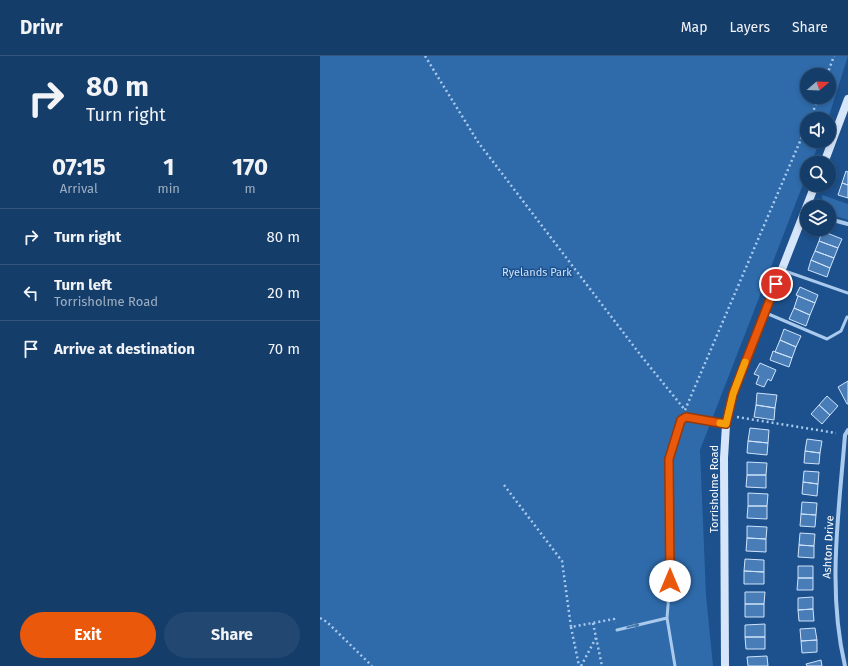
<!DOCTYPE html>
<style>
:root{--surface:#153d6a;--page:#224872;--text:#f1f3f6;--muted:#9daec1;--line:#34567e;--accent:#ea580c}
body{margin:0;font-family:"Fira Sans",sans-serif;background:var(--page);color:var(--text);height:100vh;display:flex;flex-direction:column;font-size:15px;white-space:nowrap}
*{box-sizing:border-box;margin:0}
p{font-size:13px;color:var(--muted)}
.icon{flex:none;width:22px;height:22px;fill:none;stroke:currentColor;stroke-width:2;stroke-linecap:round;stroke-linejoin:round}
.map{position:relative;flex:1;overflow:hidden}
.drawer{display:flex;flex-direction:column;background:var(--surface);width:320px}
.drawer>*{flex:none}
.banner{background:#153d6a;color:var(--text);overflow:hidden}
.needle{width:26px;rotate:71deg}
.controls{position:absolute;left:480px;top:12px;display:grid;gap:8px}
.controls a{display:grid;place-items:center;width:36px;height:36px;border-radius:50%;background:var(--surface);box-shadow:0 2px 6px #0003,0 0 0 1px var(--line);font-size:20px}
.pin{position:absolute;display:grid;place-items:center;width:34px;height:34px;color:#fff;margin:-17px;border:2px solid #fff;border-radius:50%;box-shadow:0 1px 4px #0007}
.me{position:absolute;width:44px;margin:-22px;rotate:0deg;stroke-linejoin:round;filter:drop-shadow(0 0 3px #0008)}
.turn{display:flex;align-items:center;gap:14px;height:84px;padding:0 20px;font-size:18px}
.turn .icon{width:52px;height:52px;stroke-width:2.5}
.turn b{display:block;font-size:28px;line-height:34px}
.eta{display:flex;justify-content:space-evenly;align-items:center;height:68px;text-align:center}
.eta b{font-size:24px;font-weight:700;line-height:28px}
.cta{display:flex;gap:8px;margin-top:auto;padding:8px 20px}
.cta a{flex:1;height:46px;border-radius:24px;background:var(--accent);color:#fff;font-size:16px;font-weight:700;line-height:46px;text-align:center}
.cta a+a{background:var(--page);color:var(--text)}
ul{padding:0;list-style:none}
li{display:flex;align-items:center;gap:12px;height:56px;padding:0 20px;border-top:1px solid var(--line)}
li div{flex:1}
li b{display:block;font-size:15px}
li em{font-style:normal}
header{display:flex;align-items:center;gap:24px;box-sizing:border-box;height:56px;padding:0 20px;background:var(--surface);border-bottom:1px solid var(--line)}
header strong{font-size:19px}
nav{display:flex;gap:22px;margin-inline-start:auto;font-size:14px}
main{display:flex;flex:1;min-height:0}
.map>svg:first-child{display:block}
.green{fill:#2f6bab;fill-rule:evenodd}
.building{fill:#497db7;stroke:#cfe3fa}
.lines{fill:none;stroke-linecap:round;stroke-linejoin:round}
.path{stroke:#a9caed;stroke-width:2.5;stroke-dasharray:2 3;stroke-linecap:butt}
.service{stroke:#a9caed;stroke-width:3}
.minor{stroke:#a9caed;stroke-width:4}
.secondary{stroke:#d6e6fa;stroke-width:8}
.oneway{stroke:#4675aa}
.route-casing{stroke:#983908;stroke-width:10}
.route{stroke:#ea580c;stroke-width:7}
.slow{stroke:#f59e0b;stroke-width:7}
.labels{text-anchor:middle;stroke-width:3;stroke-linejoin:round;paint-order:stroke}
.park-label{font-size:11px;fill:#cfe3fa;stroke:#1c518d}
.street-label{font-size:11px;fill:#fff;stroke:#1c518d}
</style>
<header>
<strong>Drivr</strong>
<nav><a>Map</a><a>Layers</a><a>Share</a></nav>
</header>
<main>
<section class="drawer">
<div class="banner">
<div class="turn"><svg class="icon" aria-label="right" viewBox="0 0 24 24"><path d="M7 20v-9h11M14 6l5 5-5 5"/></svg><div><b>80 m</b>Turn right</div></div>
</div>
<div class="eta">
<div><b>07:15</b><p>Arrival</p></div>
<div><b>1</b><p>min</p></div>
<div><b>170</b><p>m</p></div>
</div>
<ul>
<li><svg class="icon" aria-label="right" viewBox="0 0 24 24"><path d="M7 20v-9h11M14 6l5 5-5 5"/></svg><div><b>Turn right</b></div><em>80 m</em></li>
<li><svg class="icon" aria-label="left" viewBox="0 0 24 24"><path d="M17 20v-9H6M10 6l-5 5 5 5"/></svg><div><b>Turn left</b><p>Torrisholme Road</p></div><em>20 m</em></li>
<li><svg class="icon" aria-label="arrive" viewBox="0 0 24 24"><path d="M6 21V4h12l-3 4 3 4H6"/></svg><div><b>Arrive at destination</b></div><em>70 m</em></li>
</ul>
<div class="cta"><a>Exit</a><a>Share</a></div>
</section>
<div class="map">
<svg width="528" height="610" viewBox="0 0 528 610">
<rect width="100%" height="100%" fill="#1c518d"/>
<path class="green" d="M0 0H528L508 63H487V85H500L491 107H487V118L380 394 386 539 393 610H0ZM487 19H509V41H487Z
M502 139 528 148V164L509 158V151H503Z"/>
<path class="building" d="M526 115 528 116V129L522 127Z
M522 127 528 129V142L518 139Z
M502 175 522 183 518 192 499 185Z
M499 185 518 192 514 202 495 195Z
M495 195 514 202 510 212 491 204Z
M491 204 510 212 507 221 488 214Z
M480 231 498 239 495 247 476 239Z
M478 240 495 247 490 259 474 252Z
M474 252 490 259 486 270 469 263Z
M464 273 481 280 476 291 460 284Z
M460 284 476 291 472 302 455 296Z
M453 295 472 302 469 311 450 304Z
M440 307 456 314 451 325 448 323 444 331 436 328 439 320 434 318Z
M528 325V348H527L518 331Z
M437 337 457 339 455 352 436 349Z
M507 340 518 350 510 359 499 349Z
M436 349 455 352 454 364 434 361Z
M499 349 510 359 502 368 491 358Z
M430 372 449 374 448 387 428 385Z
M487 383 502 385 500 397 485 395Z
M428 385 448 387 447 399 427 397Z
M485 395 500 397 499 408 484 407Z
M427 406 447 407 446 419H427Z
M484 415 499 416 498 428 483 426Z
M427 419H446V432L426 431Z
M483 426 498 428 497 440 482 438Z
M428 437 448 438 447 450H428Z
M482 446 497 447 496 459 481 458Z
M428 450H447V463L427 462Z
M481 458 496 459 495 471 480 470Z
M427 470 447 471 446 483 427 482Z
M480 477 495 478 494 490 479 489Z
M427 482 446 483V496L426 495Z
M479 489 494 490V502L478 501Z
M425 503 444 504V516L424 515Z
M478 510H493V522H478Z
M424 515 444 516V528H424Z
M478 522H493V534H477Z
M425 536H445L444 548H425Z
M493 541V553L478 554V542Z
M425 548H444V561H425Z
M493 553 494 565H479L478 554Z
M445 568V581H425V569Z
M495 572 497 584 481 585 480 573Z
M425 581H445V593H426Z
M497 584V596L482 597 481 585Z
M447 600 448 610H428L427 601Z
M501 604 502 610H487L486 608Z"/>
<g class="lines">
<path class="path" d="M105 0 158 86 322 301 365 354
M507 19 514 0
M490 63 499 41
M365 354 487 69
M417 361 516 377
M184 429 242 505 251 571 294 563 295 567
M0 562 7 566 52 610
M273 567 282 610
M251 571 259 610
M261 610 276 582"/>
<path class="service" d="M462 214 528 237
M446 257 507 283 521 275 527 261
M297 574 347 562
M355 610 347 562 350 525 349 403 361 364 366 361 406 369"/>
<path class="minor" d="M509 163 528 168
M525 610C507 534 519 455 525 379L528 374"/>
<path class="secondary" d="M504 107 528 43
M405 610 404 402 406 369 413 338 495 129"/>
</g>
<defs><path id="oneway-shaft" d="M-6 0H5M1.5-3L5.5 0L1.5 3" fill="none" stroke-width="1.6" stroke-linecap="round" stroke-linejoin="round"/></defs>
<use class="oneway" href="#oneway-shaft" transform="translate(313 570) rotate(-13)"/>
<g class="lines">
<defs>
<path id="route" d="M350 525 349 403 361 364 366 361 406 368 413 338 456 228"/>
</defs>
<use href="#route" class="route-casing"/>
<use href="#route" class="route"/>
<path class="slow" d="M400 367 406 368 413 338 425 306"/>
</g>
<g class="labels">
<g class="park-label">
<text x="217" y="220">Ryelands Park</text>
</g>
<g class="street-label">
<text transform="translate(394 433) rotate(-90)" y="4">Torrisholme Road</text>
<text transform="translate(508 491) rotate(-87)" y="4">Ashton Drive</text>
</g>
</g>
</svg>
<div class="controls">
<a><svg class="needle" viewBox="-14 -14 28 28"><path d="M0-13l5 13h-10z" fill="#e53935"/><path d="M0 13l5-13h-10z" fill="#9daec1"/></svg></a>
<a><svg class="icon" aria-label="sound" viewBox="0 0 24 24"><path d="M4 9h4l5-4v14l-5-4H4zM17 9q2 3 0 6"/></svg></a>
<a><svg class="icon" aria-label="search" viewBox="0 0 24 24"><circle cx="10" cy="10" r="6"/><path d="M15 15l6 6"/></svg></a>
<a><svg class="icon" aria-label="layers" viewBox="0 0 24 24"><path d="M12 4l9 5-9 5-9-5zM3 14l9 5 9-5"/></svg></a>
</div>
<div class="pin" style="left:456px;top:228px;background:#d93025"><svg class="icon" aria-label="arrive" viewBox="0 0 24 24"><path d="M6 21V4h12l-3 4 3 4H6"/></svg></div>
<svg class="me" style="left:350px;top:525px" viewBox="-20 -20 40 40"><circle r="19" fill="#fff"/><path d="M0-13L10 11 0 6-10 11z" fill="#ea580c"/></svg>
</div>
</main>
